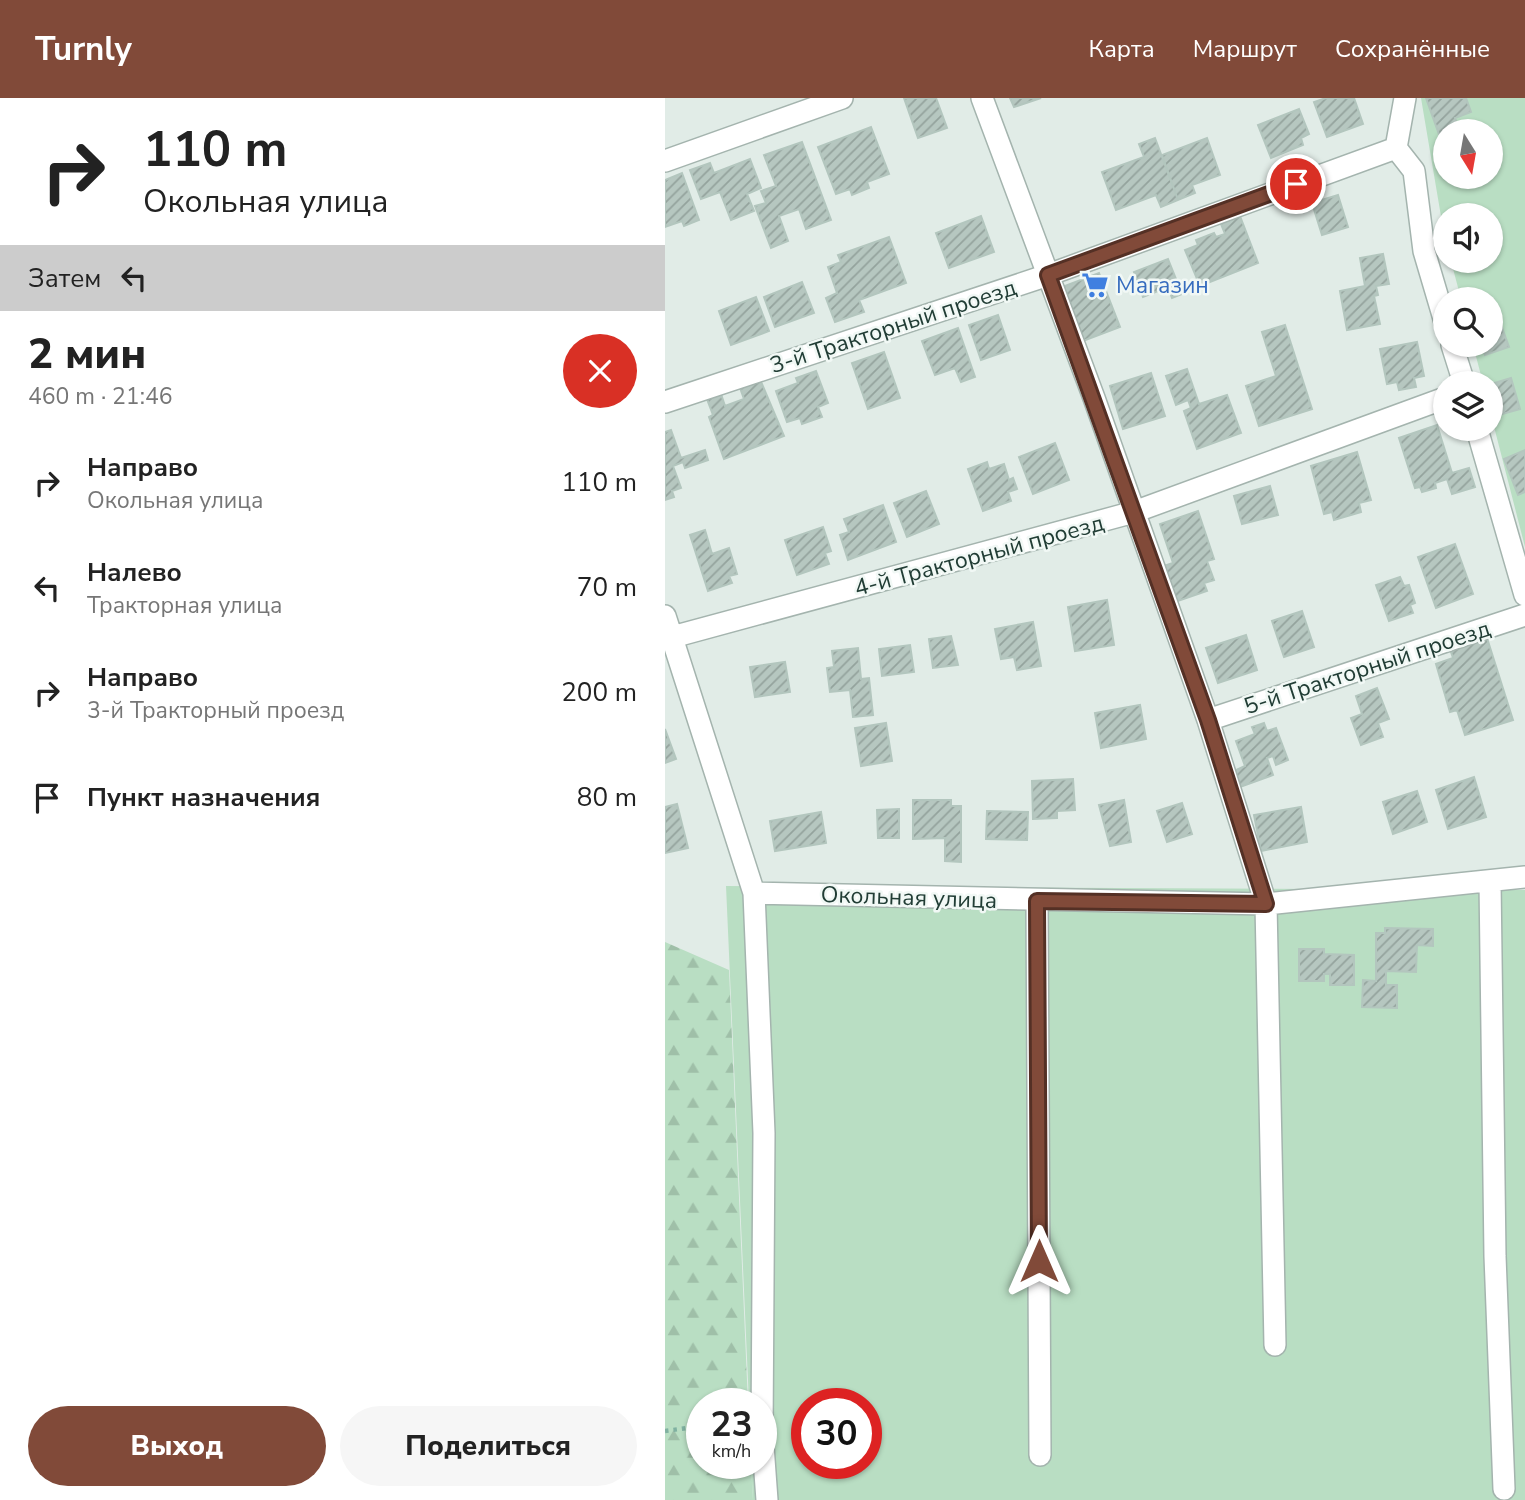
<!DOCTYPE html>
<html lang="ru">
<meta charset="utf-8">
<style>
:root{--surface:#fff;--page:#f6f6f6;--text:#222;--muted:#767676;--accent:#814a39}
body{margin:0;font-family:"Nunito Sans",sans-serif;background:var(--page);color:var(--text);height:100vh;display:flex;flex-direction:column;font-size:26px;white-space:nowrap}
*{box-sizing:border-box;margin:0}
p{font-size:23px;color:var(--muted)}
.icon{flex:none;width:38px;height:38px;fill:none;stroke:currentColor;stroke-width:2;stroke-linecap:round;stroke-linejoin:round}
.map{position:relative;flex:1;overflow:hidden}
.panel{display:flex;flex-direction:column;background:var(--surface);width:665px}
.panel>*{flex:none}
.banner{background:#fff;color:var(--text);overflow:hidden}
.needle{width:46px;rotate:169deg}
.buttons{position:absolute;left:768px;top:21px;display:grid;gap:14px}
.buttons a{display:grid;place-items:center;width:70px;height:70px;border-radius:50%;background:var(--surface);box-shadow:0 2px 5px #0004;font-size:35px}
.speed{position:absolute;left:21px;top:1290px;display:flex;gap:14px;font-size:35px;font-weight:700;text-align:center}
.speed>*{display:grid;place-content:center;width:91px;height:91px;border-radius:50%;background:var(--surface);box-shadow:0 2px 5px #0004;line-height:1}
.speed small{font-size:18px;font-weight:400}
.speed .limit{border:10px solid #d22;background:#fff;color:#111}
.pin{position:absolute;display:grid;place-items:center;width:60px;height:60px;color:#fff;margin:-30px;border:4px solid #fff;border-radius:50%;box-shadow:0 2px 7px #0007}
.me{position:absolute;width:77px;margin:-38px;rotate:0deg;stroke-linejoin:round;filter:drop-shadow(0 0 5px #0008)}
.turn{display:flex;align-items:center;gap:24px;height:147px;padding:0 28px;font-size:32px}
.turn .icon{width:91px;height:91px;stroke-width:2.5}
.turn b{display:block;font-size:49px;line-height:60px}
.then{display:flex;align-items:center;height:66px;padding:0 28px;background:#0003;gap:14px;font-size:26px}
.round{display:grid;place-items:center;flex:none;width:74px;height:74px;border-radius:37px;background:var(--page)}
.headline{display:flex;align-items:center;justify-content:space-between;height:119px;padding:0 28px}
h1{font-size:42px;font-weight:800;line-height:52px}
.primary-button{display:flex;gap:14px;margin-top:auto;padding:14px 28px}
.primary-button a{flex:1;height:80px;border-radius:42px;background:var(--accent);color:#fff;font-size:28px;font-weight:800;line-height:80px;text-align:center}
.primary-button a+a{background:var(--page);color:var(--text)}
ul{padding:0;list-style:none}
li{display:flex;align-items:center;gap:21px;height:105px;padding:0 28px}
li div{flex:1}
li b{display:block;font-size:26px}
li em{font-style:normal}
header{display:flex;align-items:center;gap:42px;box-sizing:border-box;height:98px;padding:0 35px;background:var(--accent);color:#fff}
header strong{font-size:33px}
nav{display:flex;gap:38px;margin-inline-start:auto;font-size:24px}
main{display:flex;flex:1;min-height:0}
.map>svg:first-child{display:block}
.forest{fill:url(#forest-firs)}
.green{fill:#b9dec3;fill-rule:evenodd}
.building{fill:url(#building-hatch);stroke:#b3c6be;stroke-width:2}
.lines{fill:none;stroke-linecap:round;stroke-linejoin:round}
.minor-casing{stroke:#a4b4ae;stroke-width:24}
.path{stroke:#80b1a1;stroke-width:4.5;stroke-dasharray:3.5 5;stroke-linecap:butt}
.minor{stroke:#fff;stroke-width:21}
.route-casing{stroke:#543025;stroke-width:18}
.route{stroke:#814a39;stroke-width:12}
.labels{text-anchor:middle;stroke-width:5;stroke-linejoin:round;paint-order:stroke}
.shop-label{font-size:23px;fill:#366cbe;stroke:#f1f8f5;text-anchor:start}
.street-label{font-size:23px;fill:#213d35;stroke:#f1f8f5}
</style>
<header>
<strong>Turnly</strong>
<nav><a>Карта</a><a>Маршрут</a><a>Сохранённые</a></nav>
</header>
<main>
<section class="panel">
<div class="banner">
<div class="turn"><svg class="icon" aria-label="right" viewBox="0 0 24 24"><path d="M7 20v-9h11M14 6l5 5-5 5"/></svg><div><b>110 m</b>Окольная улица</div></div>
<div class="then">Затем<svg class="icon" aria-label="left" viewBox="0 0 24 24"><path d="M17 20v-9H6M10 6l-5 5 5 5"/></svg></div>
</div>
<div class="headline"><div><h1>2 мин</h1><p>460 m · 21:46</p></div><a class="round" style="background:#d93025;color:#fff"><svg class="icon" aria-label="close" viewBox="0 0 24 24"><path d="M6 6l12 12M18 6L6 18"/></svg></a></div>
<ul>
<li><svg class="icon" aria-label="right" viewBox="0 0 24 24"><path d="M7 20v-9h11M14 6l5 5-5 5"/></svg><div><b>Направо</b><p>Окольная улица</p></div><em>110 m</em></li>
<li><svg class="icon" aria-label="left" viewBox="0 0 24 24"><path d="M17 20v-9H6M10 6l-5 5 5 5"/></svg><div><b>Налево</b><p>Тракторная улица</p></div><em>70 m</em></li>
<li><svg class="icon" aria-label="right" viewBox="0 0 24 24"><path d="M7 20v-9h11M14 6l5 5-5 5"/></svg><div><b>Направо</b><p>3-й Тракторный проезд</p></div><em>200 m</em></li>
<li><svg class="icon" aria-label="arrive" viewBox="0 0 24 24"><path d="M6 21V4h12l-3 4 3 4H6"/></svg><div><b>Пункт назначения</b></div><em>80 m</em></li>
</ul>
<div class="primary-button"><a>Выход</a><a>Поделиться</a></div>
</section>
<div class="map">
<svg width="860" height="1402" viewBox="0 0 860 1402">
<defs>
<pattern id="forest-firs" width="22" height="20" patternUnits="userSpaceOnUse" patternTransform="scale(1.75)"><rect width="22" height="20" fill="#b9dec3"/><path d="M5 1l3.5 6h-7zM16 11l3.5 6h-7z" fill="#9fbfa8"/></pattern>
<pattern id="building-hatch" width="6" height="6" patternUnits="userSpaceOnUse" patternTransform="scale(1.75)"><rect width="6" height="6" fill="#b6c7c0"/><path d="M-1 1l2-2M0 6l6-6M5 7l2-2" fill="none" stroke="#94a39d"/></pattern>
</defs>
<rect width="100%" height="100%" fill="#e1ece7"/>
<path class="forest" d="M0 844 64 872 83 1305 37 1306V1365H86L88 1402H0Z"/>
<path class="green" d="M756 0H860V449L826 317V285H818L808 247H826V201H796L786 163H826V117H780V142ZM780 33H826V79H780Z
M61 788 860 792V1402H88L86 1365H96V1306L84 1305ZM142 1306H201V1365H142Z"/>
<path class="building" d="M239 0H271L282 30 253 40Z
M345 0H376L349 9Z
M661 0H689L698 26 662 39 649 4Z
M761 0H801L806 14 790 20 795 33H780V41L776 42Z
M634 11 644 36 636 40 638 47 606 60 593 27Z
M206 29 224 76 202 84 204 90 187 97 185 91 171 96 153 49Z
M490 40 513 102 496 109 491 97 451 112 437 74 479 59 474 46Z
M542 40 555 77 527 87 530 95 513 102 497 57Z
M137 44 166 122 141 131 134 111 114 118 123 143 106 150 90 108 101 105 96 93 111 88 99 57Z
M85 61 96 90 82 96 89 113 66 122 55 94 36 101 25 72 45 65 49 75Z
M17 75 34 122 19 128 17 123 0 129V82Z
M673 97 683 129 657 137 647 105Z
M316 118 329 154 284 170 271 135Z
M575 118 593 165 535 188 520 152 533 147 531 142 549 135 551 139 560 136 556 126Z
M224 139 241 185 194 202 199 214 170 224 161 200 172 195 163 169 176 164 173 157Z
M718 156 724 186 711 188 713 197 709 198 715 226 682 232 675 193 700 188 695 160Z
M503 161 517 196 507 200 503 189 478 199 469 174Z
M434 175 455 229 418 243 397 189Z
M137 184 149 215 110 229 99 199Z
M91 199 104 233 66 247 54 213Z
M831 213 844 249 820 257 816 247H826V214Z
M333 217 345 252 316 262 304 227Z
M620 227 647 311 594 328 581 288 611 278 597 234Z
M293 230 310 279 296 284 290 270 270 277 257 243Z
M752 244 759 278 749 280 751 289 734 292 732 284 722 286 715 251Z
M219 254 235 300 203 311 187 265Z
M522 271 534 306 562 297 576 335 532 351 519 313 526 310 523 302 511 307 501 278Z
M151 273 163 305 153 309 157 319 137 326 135 320 122 324 111 293 133 285 131 280Z
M486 275 500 318 458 331 445 288Z
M94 279 119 338 59 361 44 319 48 317 42 301 56 296 60 308 79 301 74 287Z
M846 280 855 311 830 318 826 286Z
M772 327 787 375 804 370 810 389 787 396 782 381 770 385 771 390 757 394 755 389 750 390 734 340Z
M6 332 16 360 40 352 43 362 20 370 18 364 8 368 16 390 7 393 9 399 0 402V334Z
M390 345 404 382 368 396 354 359Z
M860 352V394L853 397 839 361Z
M692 354 706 402 694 405 696 414 669 422 667 414 659 416 646 368Z
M322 364 324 371 339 366 344 382 348 380 352 391 343 394 346 403 318 413 303 371Z
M605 388 613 417 577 426 569 398Z
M261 393 274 426 242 439 229 405Z
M218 407 231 444 183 462 175 437 184 434 179 421Z
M533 413 549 461 542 463 549 482 539 485 542 493 507 505 496 469 508 465 495 426Z
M158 429 166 453 160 455 164 466 132 477 120 442Z
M40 432 47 456 64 450 72 476 64 478 67 485 43 493 25 437Z
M790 446 808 496 771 510 753 459Z
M735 479 739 488 744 487 750 505 745 507 748 515 724 523 711 487Z
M442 502 449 547 410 553 403 509Z
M637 513 649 549 619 559 607 523Z
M368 524 376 568 352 572 349 559 336 561 330 531Z
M581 537 592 572 553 585 541 550Z
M286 538 293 567 268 570 264 541Z
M822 540 848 622 800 637 792 612 785 614 771 566 788 560 785 551Z
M245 547 249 574 217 578 214 551Z
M193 550 196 581 204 580 208 617 188 619 185 592 165 594 162 570 169 569 167 553Z
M120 564 125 594 90 599 85 569Z
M712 590 724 621 713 625 718 639 696 647 686 620 697 616 691 598Z
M475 607 481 641 436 650 430 615Z
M221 625 227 663 196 668 190 630Z
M599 625 602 633 611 630 623 662 611 667 608 658 602 660 608 677 575 689 569 673 580 668 571 643 590 636 587 629Z
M0 631 11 661 0 665Z
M809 679 821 719 783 731 771 692Z
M408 681 410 712 392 713V720L368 721 367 683Z
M752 693 762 724 728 736 718 704Z
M248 702H286V708H296V764L280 763V740L248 741Z
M459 702 466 744 445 748 434 707Z
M517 705 527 736 502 744 492 713Z
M12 706 23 750 0 755V709Z
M636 709 642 744 596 753 589 717Z
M234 711V740H213L212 712Z
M322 713 363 714 362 742 321 741Z
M156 714 161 745 110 753 105 723Z
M720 830 768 831V848L752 847 751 874 721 873V887H732V910L697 909 698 882 711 883V835H720Z
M634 851H659V856L689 857V887H665V876H659V883H634Z"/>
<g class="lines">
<defs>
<path id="minor" d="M317 0 429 300 543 622 601 806 610 1247
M740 0 731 50 749 73 759 153 780 224
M0 63 177 0
M787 247 799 285
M0 304 383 177 731 50
M812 331 860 497
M0 518 89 795 99 1035 97 1334 102 1402
M0 541 469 414 780 300
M543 622 860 517
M825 783 830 1158 839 1391
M89 795 601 806 860 779
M372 803 375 1357"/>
</defs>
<use href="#minor" class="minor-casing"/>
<path class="path" d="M0 1333 37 1328"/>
<use href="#minor" class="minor"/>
</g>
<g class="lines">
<defs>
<path id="route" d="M374 1163 372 803 601 806 543 622 383 177 631 86"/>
</defs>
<use href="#route" class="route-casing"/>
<use href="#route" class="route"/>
</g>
<defs>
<symbol id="supermarket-bare" viewBox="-9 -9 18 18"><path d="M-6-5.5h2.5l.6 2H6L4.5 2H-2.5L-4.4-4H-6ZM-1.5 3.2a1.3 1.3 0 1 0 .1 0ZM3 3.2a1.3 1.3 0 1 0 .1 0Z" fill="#3f7fe0" stroke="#f1f8f5" stroke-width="2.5" paint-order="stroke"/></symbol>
</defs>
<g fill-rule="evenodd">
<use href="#supermarket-bare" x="411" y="168" width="38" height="38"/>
</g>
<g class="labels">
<g class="shop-label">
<text x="451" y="195">Магазин</text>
</g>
<g class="street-label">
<text transform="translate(228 228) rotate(-18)" y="8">3-й Тракторный проезд</text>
<text transform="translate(314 457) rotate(-15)" y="8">4-й Тракторный проезд</text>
<text transform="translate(702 569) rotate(-18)" y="8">5-й Тракторный проезд</text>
<text transform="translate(244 799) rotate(2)" y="8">Окольная улица</text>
</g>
</g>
</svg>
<div class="buttons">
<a><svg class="needle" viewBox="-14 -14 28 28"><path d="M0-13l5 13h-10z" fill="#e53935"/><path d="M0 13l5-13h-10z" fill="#767676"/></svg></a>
<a><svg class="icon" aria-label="sound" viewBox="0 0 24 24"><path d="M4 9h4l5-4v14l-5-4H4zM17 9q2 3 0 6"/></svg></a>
<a><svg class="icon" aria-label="search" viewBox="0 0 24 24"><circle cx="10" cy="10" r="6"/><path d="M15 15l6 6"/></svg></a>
<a><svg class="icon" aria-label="layers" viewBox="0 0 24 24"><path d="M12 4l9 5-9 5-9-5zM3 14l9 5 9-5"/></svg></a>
</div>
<div class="speed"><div>23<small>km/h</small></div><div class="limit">30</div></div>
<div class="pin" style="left:631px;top:86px;background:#d93025"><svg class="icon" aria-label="arrive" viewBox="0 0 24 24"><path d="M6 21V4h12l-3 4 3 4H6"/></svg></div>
<svg class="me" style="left:374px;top:1163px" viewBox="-20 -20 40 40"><path d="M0-17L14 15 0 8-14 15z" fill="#814a39" stroke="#fff" stroke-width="4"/></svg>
</div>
</main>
